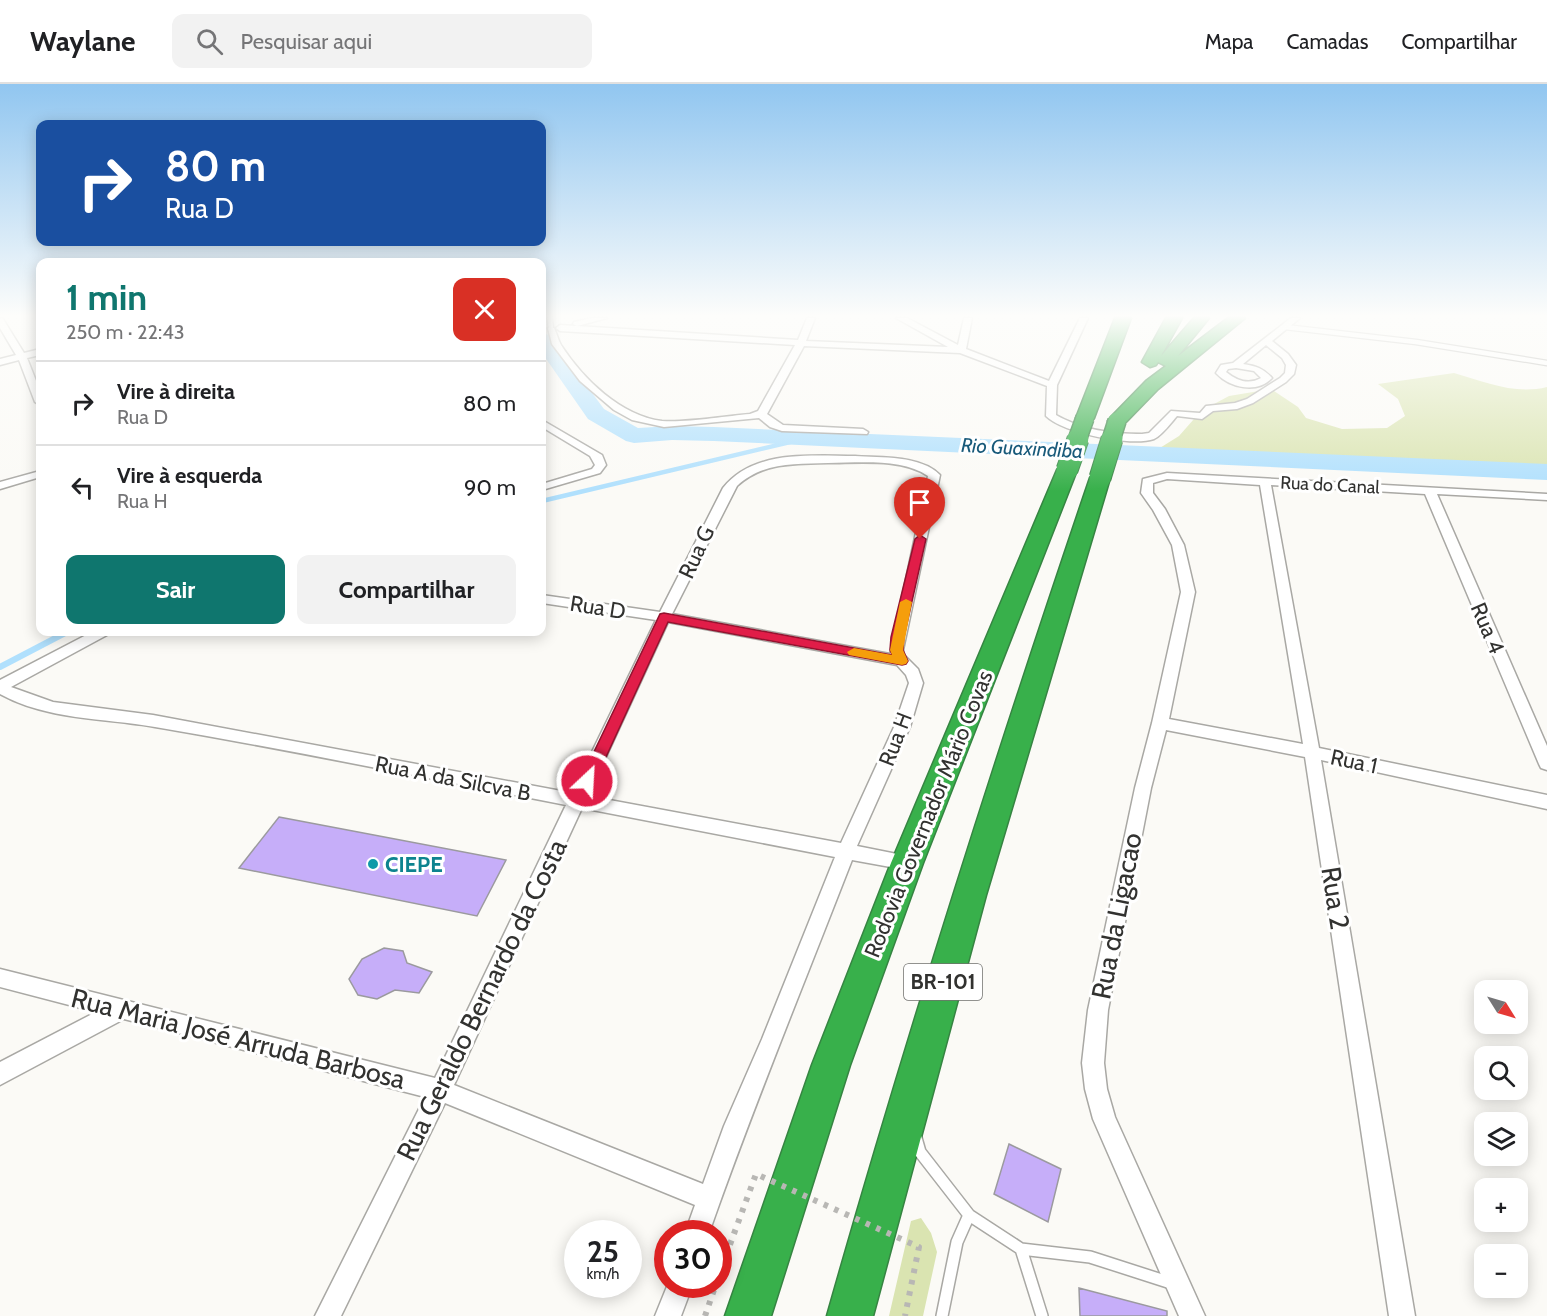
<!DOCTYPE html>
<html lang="pt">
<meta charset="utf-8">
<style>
:root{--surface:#fff;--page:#f2f2f2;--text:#202124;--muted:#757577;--line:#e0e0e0;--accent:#0f766e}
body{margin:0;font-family:Cabin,sans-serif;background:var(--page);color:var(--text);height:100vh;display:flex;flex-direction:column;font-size:22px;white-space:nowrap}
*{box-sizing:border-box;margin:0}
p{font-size:20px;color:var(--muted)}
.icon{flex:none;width:33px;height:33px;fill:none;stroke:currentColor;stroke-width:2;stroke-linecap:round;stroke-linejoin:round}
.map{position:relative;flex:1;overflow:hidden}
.side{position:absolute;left:36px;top:174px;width:510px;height:378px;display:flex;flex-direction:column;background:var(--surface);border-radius:12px;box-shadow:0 3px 15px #0003}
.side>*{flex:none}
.guide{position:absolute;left:36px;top:36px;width:510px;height:126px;border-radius:12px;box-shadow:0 3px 15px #0003;background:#1a4fa0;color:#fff;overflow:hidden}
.needle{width:39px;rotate:127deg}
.buttons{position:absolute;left:1474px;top:896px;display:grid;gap:12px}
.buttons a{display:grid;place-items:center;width:54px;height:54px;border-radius:12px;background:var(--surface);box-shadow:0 3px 15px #0003;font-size:30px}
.speed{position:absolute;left:564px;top:1136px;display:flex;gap:12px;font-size:30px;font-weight:700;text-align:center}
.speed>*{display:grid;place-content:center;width:78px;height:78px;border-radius:50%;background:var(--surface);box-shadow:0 3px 15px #0003;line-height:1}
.speed small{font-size:15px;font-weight:400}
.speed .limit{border:9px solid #d22;background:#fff;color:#111}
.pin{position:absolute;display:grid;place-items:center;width:51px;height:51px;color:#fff;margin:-62px -26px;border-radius:50% 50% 50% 0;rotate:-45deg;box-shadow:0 0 6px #0007}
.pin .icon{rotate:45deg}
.me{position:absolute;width:66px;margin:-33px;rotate:25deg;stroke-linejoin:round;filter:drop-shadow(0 0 4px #0008)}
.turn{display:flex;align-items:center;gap:21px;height:126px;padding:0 30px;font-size:27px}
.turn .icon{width:78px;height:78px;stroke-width:2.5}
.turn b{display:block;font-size:42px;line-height:51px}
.round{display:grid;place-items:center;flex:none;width:63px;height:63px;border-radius:12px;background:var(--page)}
.headline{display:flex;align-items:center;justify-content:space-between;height:102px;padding:0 30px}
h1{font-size:36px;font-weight:800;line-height:45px;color:var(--accent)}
.action{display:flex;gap:12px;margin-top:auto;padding:12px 30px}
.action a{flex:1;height:69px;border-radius:12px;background:var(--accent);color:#fff;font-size:24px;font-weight:800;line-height:69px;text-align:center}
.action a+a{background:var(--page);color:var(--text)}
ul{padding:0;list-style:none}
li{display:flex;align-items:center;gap:18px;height:84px;padding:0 30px;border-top:2px solid var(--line)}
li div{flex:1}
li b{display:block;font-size:22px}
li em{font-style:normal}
header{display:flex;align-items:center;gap:36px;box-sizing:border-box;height:84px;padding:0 30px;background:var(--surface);border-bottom:2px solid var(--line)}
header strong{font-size:28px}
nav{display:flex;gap:33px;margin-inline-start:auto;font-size:21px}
.search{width:420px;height:54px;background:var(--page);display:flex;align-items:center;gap:15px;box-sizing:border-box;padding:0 21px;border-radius:12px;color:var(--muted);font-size:22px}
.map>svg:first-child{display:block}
.green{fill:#dae4b1}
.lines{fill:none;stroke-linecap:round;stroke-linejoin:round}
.stream-far2{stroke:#b0e0fd;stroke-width:4}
.stream-far1{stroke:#b0e0fd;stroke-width:4.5}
.stream{stroke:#b0e0fd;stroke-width:6}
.river{fill:#b0e0fd;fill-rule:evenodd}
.building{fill:#c6aef9;stroke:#9b9a9e;stroke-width:1.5}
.service-far1-casing{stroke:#a9a8a4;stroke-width:7}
.service-casing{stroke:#a9a8a4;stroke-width:14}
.minor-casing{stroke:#a9a8a4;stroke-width:3}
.motorway-casing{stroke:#368442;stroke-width:3}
.path{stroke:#b8b7b4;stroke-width:6;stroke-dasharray:4.5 7;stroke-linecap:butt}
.service-far1{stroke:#fff;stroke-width:4.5}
.service{stroke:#fff;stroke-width:11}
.minor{fill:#fff;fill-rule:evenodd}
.motorway{fill:#38b04b;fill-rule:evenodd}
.motorway-bridge-far1-casing{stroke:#368442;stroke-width:20;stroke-linecap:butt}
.motorway-bridge-casing{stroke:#368442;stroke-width:23;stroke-linecap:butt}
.path-bridge{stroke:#b8b7b4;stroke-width:6;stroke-dasharray:4.5 7;stroke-linecap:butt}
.motorway-bridge-far1{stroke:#38b04b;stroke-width:17}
.motorway-bridge{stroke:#38b04b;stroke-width:21}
.route{fill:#e11d48;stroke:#92132f;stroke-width:1.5}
.slow{fill:#f59e0b}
.culture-dot{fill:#0f9aa8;stroke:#fff;stroke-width:2}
.labels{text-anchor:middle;stroke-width:6;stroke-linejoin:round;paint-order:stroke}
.far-street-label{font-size:18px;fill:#323230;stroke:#fff}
.far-water-label{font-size:20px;font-style:italic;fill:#195a7a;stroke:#fff}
.shield{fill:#fff;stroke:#70706e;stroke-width:1.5}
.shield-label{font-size:21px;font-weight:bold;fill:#323230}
.street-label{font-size:22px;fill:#323230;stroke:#fff}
.culture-label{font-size:22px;font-weight:bold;fill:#0d838f;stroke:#fff;text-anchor:start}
.near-street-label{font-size:27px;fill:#323230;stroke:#fff}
</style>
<header>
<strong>Waylane</strong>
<div class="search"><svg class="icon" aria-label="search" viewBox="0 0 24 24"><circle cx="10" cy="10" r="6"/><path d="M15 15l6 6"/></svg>Pesquisar aqui</div>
<nav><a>Mapa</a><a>Camadas</a><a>Compartilhar</a></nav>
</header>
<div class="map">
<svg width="1547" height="1232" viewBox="0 0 1547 1232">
<rect width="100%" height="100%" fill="#fbfaf6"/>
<path class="green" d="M1454 289C1485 298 1515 311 1547 303V387L1188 371 1155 367 1179 352 1201 327 1229 312 1271 305 1298 323 1306 334 1342 345 1387 344 1405 332 1398 315 1378 300Z
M921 1134 931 1149 937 1168 923 1232H889L911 1137Z"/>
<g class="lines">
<path class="stream-far2" d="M797 356 806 354"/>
<path class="stream-far1" d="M542 417 803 355"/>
<path class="stream" d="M0 583 67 548"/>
<path class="river" d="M542 249 549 251 604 325 638 344 672 342 714 343 1547 380V396L714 357 672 356 634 359 626 357 588 335 542 269Z"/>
</g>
<path class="building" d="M279 733 506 776 477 832 239 784Z
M384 864 403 867 407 879 432 888 419 909 395 906 377 915 358 911 349 895 362 875Z
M1009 1060 1061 1085 1048 1138 994 1110Z
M1079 1204 1167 1227V1232H1080Z"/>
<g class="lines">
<defs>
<path id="service-far1" d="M550 234 551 246
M1285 243 1416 258 1547 279"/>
<path id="service" d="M916 1054 920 1068 969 1131 1021 1165 1042 1232
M1021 1165 1090 1173 1171 1199
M942 1232 957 1158 969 1131"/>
<path id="minor" d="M0 234 3 235 24 269 40 265V271L27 274 40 307V321L35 318 19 276 0 281V275L16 271 0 244Z
M592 234H607L577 242 798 256 807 234H815L806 257 948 263 896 234H907L958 261 964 234H972L966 265 1049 297 1080 234H1088L1057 301 1056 331C1082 346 1113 350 1142 350L1149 349 1171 327 1200 329 1206 322 1235 319 1247 315 1280 294 1285 289 1286 281 1282 274 1266 261 1243 280C1256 282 1263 284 1272 294 1257 310 1230 304 1216 289L1221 281 1233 279 1291 234H1300L1272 257 1288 270 1296 281 1294 290 1286 298 1253 319 1237 325 1213 327 1202 335 1177 332C1171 339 1162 351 1154 355 1131 363 1063 349 1046 332L1047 302 960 269 804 262 767 330 783 341 863 345 868 348 867 350 782 347 770 343 759 334 664 343 632 336 614 326 580 297 552 260 548 244H554C557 250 558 256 561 261 583 295 621 332 662 337 685 339 726 332 750 330L758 327 795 261 560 247 556 244 560 241 577 242 573 240 574 238ZM1236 284 1254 287 1261 294C1249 301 1237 297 1226 288L1228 285Z
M542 336 602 371 606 381 600 389 542 406V400L592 385 595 381 590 372 542 343Z
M855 372C881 374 921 371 940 391L903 566 904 571 918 585 923 599 910 643 857 762 907 772 913 774 916 779 913 784 907 786 852 776C804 900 753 1023 709 1149H685L695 1121 445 1019 341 1232H315L425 1013 124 935 0 1001V978L96 928 0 903V885L435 994 566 721C429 695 292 666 155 643 103 634 47 636 0 610V596L92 548H109L107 551 11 603 53 618 153 631 572 709 656 536 542 519V511L660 528 723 404C754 365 812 372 855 372ZM828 379C859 379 902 374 928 392L890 570 672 530 737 402C763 378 795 380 828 379ZM668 538 897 581 906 591 909 599 894 643 841 759 588 712ZM582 724 835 773 762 955 724 1042 703 1100 454 1001Z
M40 387V393L0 405V398Z
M1167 389 1547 410V416L1437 410 1547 662V686L1541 684 1539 680 1425 410 1271 401 1319 664 1547 711V725L1321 676 1415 1232H1389L1305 673 1166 646 1151 704 1108 926 1104 979 1107 1005 1115 1033 1205 1232H1179L1093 1035 1085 1005 1082 979 1088 926 1135 704 1152 639 1181 508 1172 461 1153 426 1141 409 1143 395ZM1167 395 1260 401 1303 660 1169 635 1195 508 1184 461 1165 425 1153 409V399Z
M668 1200H693L681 1232H655Z"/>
<path id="motorway" d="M1115 234H1131L1094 334 1091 338H1079L1076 334Z
M1166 234H1182L1161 272 1194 234H1209L1178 272 1228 234H1245L1158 305 1123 341H1111L1108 337 1111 333 1146 297 1166 282 1158 278 1156 281 1150 283 1142 278Z
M1067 380 1074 382 1077 386 923 779 850 981 771 1232H725L812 981 891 779 1057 386 1060 382Z
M1100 388 1107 390 1110 394 986 811 873 1232H827C907 950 996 671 1090 394L1093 390Z"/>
</defs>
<use href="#service-far1" class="service-far1-casing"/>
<use href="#service" class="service-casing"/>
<use href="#minor" class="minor-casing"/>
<use href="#motorway" class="motorway-casing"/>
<path class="path" d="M705 1232 716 1200"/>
<use href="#service-far1" class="service-far1"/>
<use href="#service" class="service"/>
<use href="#minor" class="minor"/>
<use href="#motorway" class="motorway"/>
<defs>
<path id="motorway-bridge-far1" d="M1077 356 1085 334
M1111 356 1117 337"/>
<path id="motorway-bridge" d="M1067 386 1078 355
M1100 394 1112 355"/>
</defs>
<use href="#motorway-bridge-far1" class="motorway-bridge-far1-casing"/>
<use href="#motorway-bridge" class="motorway-bridge-casing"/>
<path class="path-bridge" d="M718 1193 756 1090 919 1163 905 1232"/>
<use href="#motorway-bridge-far1" class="motorway-bridge-far1"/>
<use href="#motorway-bridge" class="motorway-bridge"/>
</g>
<linearGradient id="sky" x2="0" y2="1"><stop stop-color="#91c6f0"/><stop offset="0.57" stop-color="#fdfdfb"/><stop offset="1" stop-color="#fdfdfb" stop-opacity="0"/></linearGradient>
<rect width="1547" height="407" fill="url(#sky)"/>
<path class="route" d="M920 451 926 455 904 553 903 566 908 577 906 580 902 581 668 538 595 697 593 701H582L580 697 660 530 664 529 892 571 890 566 891 553 915 455Z"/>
<path class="slow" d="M906 515 912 518 903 566 908 577 906 580 902 581 849 571 847 568 854 564 892 571 890 566 900 518Z"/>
<circle class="culture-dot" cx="373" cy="780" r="6"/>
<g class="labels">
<g class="far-street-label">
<text transform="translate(1330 401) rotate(3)" y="6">Rua do Canal</text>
</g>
<g class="far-water-label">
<text transform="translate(1022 364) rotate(3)" y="7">Rio Guaxindiba</text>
</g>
<rect class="shield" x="904" y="880" width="78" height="36" rx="4.5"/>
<g class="shield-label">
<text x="943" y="905">BR-101</text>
</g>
<g class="street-label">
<text transform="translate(696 468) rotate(-65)" y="8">Rua G</text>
<text transform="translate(598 523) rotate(9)" y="8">Rua D</text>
<text transform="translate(1488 544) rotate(67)" y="8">Rua 4</text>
<text transform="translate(895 655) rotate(-69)" y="8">Rua H</text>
<text transform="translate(1354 677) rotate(12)" y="8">Rua 1</text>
<text transform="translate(453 694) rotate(11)" y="8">Rua A da Silcva B</text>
<text transform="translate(928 730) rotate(-68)" y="8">Rodovia Governador Mário Covas</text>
</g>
<g class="culture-label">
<text x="385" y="788">CIEPE</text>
</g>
<g class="near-street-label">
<text transform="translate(1335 814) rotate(81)" y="9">Rua 2</text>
<text transform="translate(1117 832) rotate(-79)" y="9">Rua da Ligacao</text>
<text transform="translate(482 916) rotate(-64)" y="9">Rua Geraldo Bernardo da Costa</text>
<text transform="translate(238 955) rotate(14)" y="9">Rua Maria José Arruda Barbosa</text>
</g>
</g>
</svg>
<div class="buttons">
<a><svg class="needle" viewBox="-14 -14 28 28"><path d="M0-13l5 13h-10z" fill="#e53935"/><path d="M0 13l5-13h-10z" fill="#757577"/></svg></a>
<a><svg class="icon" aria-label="search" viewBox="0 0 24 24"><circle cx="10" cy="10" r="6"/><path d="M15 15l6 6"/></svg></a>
<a><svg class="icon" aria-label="layers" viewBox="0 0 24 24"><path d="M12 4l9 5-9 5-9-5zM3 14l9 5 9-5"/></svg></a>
<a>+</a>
<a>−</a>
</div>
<div class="speed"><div>25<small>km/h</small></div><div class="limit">30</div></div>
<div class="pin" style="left:920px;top:455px;background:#d93025"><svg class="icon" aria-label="arrive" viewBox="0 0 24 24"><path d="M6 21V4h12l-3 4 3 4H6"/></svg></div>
<svg class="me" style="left:587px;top:697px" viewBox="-20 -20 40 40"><circle r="17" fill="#e11d48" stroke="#fff" stroke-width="3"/><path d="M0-11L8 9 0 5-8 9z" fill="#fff"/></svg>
<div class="guide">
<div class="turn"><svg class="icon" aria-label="right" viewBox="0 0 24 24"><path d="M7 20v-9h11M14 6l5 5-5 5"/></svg><div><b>80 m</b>Rua D</div></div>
</div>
<section class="side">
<div class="headline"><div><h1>1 min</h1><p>250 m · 22:43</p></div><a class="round" style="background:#d93025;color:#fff"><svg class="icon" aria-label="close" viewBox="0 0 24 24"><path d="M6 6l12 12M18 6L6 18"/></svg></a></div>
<ul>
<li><svg class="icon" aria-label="right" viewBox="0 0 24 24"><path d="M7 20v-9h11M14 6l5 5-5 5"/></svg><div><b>Vire à direita</b><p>Rua D</p></div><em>80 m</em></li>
<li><svg class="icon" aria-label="left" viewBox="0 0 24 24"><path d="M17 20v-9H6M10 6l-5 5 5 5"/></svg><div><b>Vire à esquerda</b><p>Rua H</p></div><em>90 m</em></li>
</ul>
<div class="action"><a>Sair</a><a>Compartilhar</a></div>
</section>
</div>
